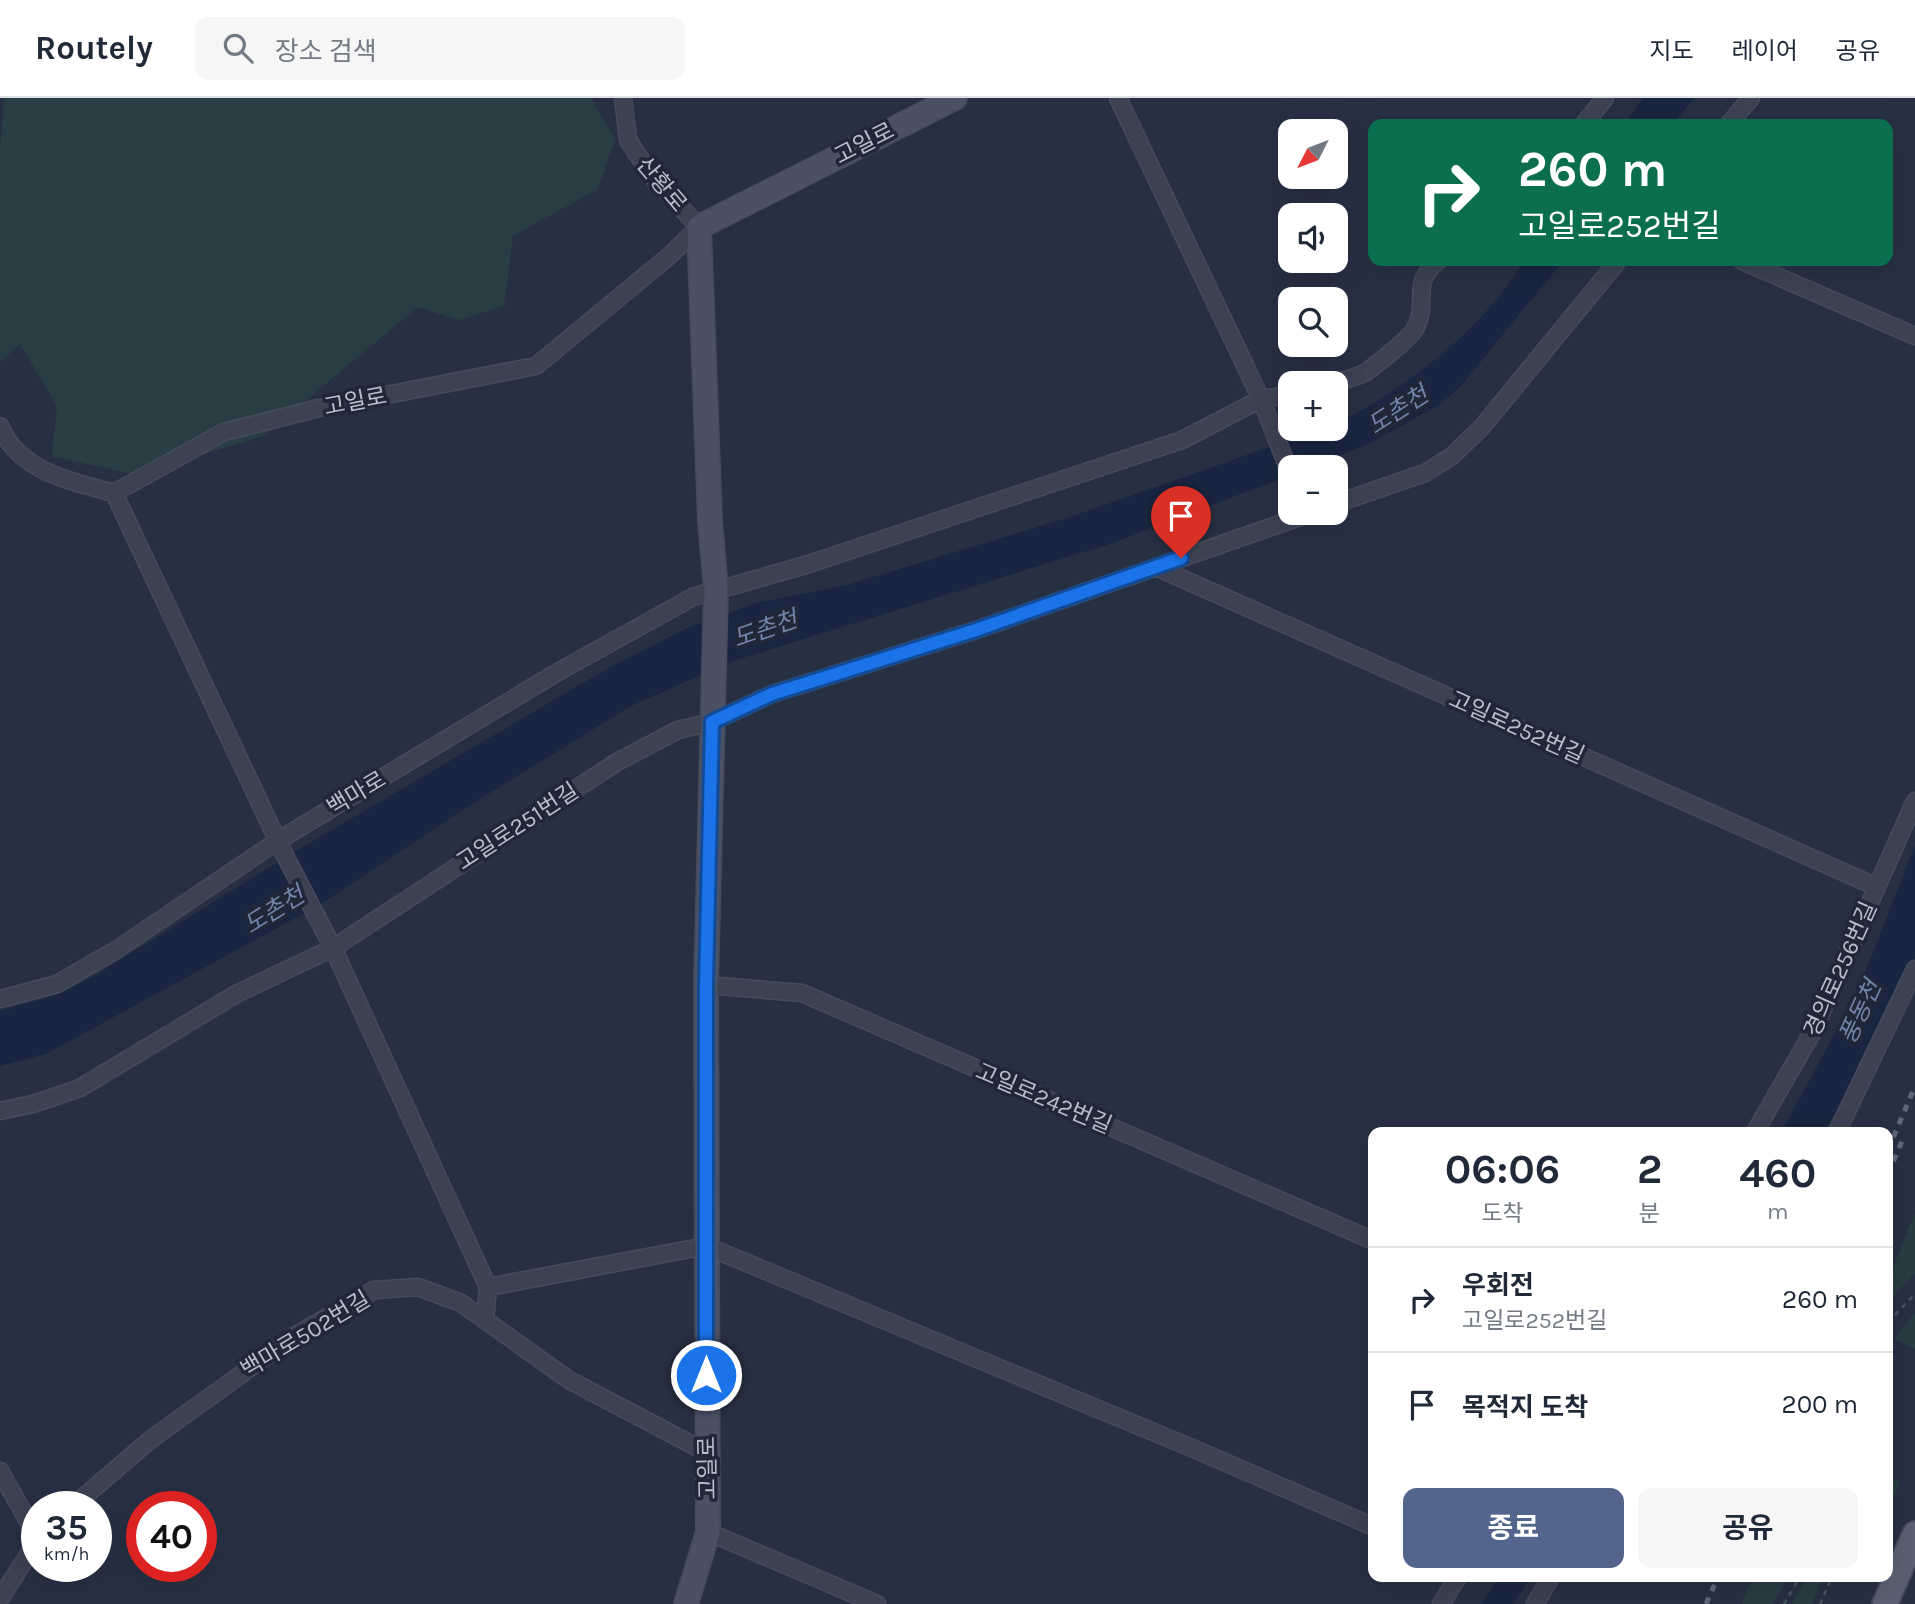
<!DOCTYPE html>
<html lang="ko">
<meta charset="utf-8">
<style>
:root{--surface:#fff;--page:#f6f6f7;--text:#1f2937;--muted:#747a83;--line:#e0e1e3;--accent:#53648d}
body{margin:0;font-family:Karla,"Noto Sans KR",sans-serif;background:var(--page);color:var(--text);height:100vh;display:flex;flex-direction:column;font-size:26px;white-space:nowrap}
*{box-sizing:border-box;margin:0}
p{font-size:23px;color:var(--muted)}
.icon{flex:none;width:38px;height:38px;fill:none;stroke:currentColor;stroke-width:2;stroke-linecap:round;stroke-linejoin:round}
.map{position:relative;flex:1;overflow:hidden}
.sheet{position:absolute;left:1368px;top:1029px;width:525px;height:455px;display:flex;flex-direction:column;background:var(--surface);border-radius:14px;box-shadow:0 7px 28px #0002}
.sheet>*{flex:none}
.guide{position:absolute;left:1368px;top:21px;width:525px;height:147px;border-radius:14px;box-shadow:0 7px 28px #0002;background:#0b6e4f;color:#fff;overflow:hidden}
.needle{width:46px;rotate:228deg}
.buttons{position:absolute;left:1278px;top:21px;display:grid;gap:14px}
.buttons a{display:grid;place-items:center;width:70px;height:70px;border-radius:14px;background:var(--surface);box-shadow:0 7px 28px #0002;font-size:35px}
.speed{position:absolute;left:21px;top:1393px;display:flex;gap:14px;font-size:35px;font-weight:700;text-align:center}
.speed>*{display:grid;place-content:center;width:91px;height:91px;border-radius:50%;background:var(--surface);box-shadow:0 7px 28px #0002;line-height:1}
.speed small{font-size:18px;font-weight:400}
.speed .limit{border:10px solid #d22;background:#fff;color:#111}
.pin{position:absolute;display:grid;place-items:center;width:60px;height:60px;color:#fff;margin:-72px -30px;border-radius:50% 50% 50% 0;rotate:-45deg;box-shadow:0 0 7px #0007}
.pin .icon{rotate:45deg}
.me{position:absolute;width:77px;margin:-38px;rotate:0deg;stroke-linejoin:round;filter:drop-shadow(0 0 5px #0008)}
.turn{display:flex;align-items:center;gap:24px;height:147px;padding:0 35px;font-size:32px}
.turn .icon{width:91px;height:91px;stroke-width:2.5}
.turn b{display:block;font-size:49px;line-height:60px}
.eta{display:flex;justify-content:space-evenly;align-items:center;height:119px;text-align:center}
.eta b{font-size:42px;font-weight:700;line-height:49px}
.action{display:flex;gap:14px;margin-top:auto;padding:14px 35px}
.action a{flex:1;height:80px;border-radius:14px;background:var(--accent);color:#fff;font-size:28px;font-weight:700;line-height:80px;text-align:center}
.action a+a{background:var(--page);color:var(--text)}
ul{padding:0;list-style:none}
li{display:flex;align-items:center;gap:21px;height:105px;padding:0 35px;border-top:2px solid var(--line)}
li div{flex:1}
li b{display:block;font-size:26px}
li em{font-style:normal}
header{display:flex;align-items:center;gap:42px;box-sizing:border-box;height:98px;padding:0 35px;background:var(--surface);border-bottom:2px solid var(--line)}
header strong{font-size:33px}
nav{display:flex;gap:38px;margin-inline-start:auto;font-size:24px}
.search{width:490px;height:63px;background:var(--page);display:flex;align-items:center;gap:18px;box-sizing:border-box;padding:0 24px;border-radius:14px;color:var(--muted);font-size:26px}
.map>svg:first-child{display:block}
.green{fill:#293d44}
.water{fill:#1a2541}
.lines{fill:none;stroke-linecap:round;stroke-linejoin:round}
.street-casing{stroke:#454b5c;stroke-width:19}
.secondary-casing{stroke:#454b5c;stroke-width:26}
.primary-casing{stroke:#454b5c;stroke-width:28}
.path{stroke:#43565b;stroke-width:2.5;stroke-dasharray:5 5;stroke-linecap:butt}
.street{stroke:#3c4252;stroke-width:16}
.secondary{stroke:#4a5165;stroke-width:23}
.primary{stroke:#5a6172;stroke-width:24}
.rail{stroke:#5e6679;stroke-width:5;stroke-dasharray:7 7;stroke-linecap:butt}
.route-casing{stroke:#114b97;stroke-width:18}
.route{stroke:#1a73e8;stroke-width:12}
.labels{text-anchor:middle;stroke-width:7;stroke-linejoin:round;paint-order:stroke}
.street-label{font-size:23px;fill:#b9becc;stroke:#202738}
.water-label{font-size:24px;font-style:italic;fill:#7384aa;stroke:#202738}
</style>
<header>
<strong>Routely</strong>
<div class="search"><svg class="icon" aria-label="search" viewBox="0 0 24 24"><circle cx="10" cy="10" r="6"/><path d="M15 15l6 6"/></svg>장소 검색</div>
<nav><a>지도</a><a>레이어</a><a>공유</a></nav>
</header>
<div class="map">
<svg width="1915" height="1506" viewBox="0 0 1915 1506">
<rect width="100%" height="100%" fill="#273043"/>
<path class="green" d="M4 0H591L615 41 598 91 513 138 504 208 459 222 418 209 263 338 136 377 52 358 57 308 20 246 0 264V53Z
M1915 1115V1176L1888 1204V1181Z
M1915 1215V1251L1894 1241Z
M1888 1378 1900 1384 1888 1412Z
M1753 1479H1788L1773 1506H1742Z
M1807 1479H1824L1812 1506H1792Z"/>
<path class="water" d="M1643 0H1694L1673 26H1624Z
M1525 163H1563L1461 288 1439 307 1372 344 1310 369H1290V377L1113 445 733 563 631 608 472 706 321 806 46 956 0 968V913L59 896 96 877 294 754 612 568 689 529 756 505 847 487 1073 418 1292 341 1335 331V327C1412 286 1477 236 1525 163Z
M1915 747V868L1844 1003 1823 1034H1781L1857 895Z
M1500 1479H1531L1513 1506H1481Z"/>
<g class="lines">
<defs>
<path id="street" d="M1118 0 1261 301 1290 375
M1584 26 1605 0
M1729 26 1751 0
M1742 163 1915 238
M1335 285C1345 282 1357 279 1366 274 1376 267 1410 240 1415 231 1430 203 1409 187 1438 163
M0 328C19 374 71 383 114 395L224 334 319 310 536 268 668 159 699 129 651 77 628 42 623 0
M114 395 281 750 333 850 488 1189 485 1222
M1335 406 1425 375 1452 358 1482 329 1618 163
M1156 469 1877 789
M706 887 802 895 1374 1143
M0 901 57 886 116 852 279 742 556 575 693 499 809 466 1182 342 1261 301 1290 297
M0 1013 33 1006 80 990 238 895 333 850 617 664 678 632 712 624 772 596 976 532 1311 415
M1755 1034 1812 935 1915 703
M1837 1034 1915 871
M488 1189 706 1148 1192 1350 1374 1429
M0 1373 37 1439
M72 1409 150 1342 293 1239 374 1192 418 1189 461 1205 569 1282 706 1354
M708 1434 877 1506
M0 1501 37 1443
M1441 1506 1458 1479
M1535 1506 1551 1479"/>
<path id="secondary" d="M686 1506 708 1434 706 887 716 491 710 423 699 129 955 0"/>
<path id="primary" d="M1885 1506 1915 1436"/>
</defs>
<use href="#street" class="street-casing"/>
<use href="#secondary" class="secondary-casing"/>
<use href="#primary" class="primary-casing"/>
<path class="path" d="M1888 1224 1915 1196
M1784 1506 1800 1479
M1820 1506 1832 1479"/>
<use href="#street" class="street"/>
<use href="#secondary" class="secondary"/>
<use href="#primary" class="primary"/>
<path class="rail" d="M1888 1052 1915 988
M1888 1076 1903 1041
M1706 1506 1718 1479"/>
</g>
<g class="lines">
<defs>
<path id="route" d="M706 1277V887L712 624 772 596 976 532 1181 460"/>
</defs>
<use href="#route" class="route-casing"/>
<use href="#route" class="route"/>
</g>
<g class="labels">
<g class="street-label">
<text transform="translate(864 45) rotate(-27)" y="8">고일로</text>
<text transform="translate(662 86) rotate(50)" y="8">산황로</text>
<text transform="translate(355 303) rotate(-11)" y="8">고일로</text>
<text transform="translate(1517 629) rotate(24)" y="8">고일로252번길</text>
<text transform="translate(356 695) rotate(-31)" y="8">백마로</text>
<text transform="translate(517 728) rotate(-33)" y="8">고일로251번길</text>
<text transform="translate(1840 871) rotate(-66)" y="8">경의로256번길</text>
<text transform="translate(1044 1000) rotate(23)" y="8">고일로242번길</text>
<text transform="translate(305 1236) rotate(-31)" y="8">백마로502번길</text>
<text transform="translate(707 1370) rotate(-91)" y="8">고일로</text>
</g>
<g class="water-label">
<text transform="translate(1398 312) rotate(-33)" y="8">도촌천</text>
<text transform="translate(765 531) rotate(-19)" y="8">도촌천</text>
<text transform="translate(274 812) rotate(-32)" y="8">도촌천</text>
<text transform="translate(1860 914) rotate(-65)" y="8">풍동천</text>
</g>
</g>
</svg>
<div class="buttons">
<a><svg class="needle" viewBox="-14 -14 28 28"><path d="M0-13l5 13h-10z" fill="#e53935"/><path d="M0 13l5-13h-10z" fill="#747a83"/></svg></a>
<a><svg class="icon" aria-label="sound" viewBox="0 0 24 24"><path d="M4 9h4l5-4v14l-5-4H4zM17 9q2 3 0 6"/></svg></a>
<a><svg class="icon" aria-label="search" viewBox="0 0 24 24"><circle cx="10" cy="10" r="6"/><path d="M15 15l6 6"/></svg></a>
<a>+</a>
<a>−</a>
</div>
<div class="speed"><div>35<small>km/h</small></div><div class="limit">40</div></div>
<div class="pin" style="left:1181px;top:460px;background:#d93025"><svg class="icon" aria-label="arrive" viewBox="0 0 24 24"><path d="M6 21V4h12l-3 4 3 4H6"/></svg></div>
<svg class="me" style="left:706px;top:1277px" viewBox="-20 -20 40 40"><circle r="17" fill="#1a73e8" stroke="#fff" stroke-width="3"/><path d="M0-11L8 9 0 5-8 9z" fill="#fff"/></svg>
<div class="guide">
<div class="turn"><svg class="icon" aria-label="right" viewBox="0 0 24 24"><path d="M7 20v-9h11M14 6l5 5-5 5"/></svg><div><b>260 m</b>고일로252번길</div></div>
</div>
<section class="sheet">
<div class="eta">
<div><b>06:06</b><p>도착</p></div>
<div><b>2</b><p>분</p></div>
<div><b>460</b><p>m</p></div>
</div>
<ul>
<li><svg class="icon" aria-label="right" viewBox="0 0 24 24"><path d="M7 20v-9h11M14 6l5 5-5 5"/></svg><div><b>우회전</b><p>고일로252번길</p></div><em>260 m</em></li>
<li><svg class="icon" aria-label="arrive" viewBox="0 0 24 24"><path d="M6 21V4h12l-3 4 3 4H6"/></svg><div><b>목적지 도착</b></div><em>200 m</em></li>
</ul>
<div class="action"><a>종료</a><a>공유</a></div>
</section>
</div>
